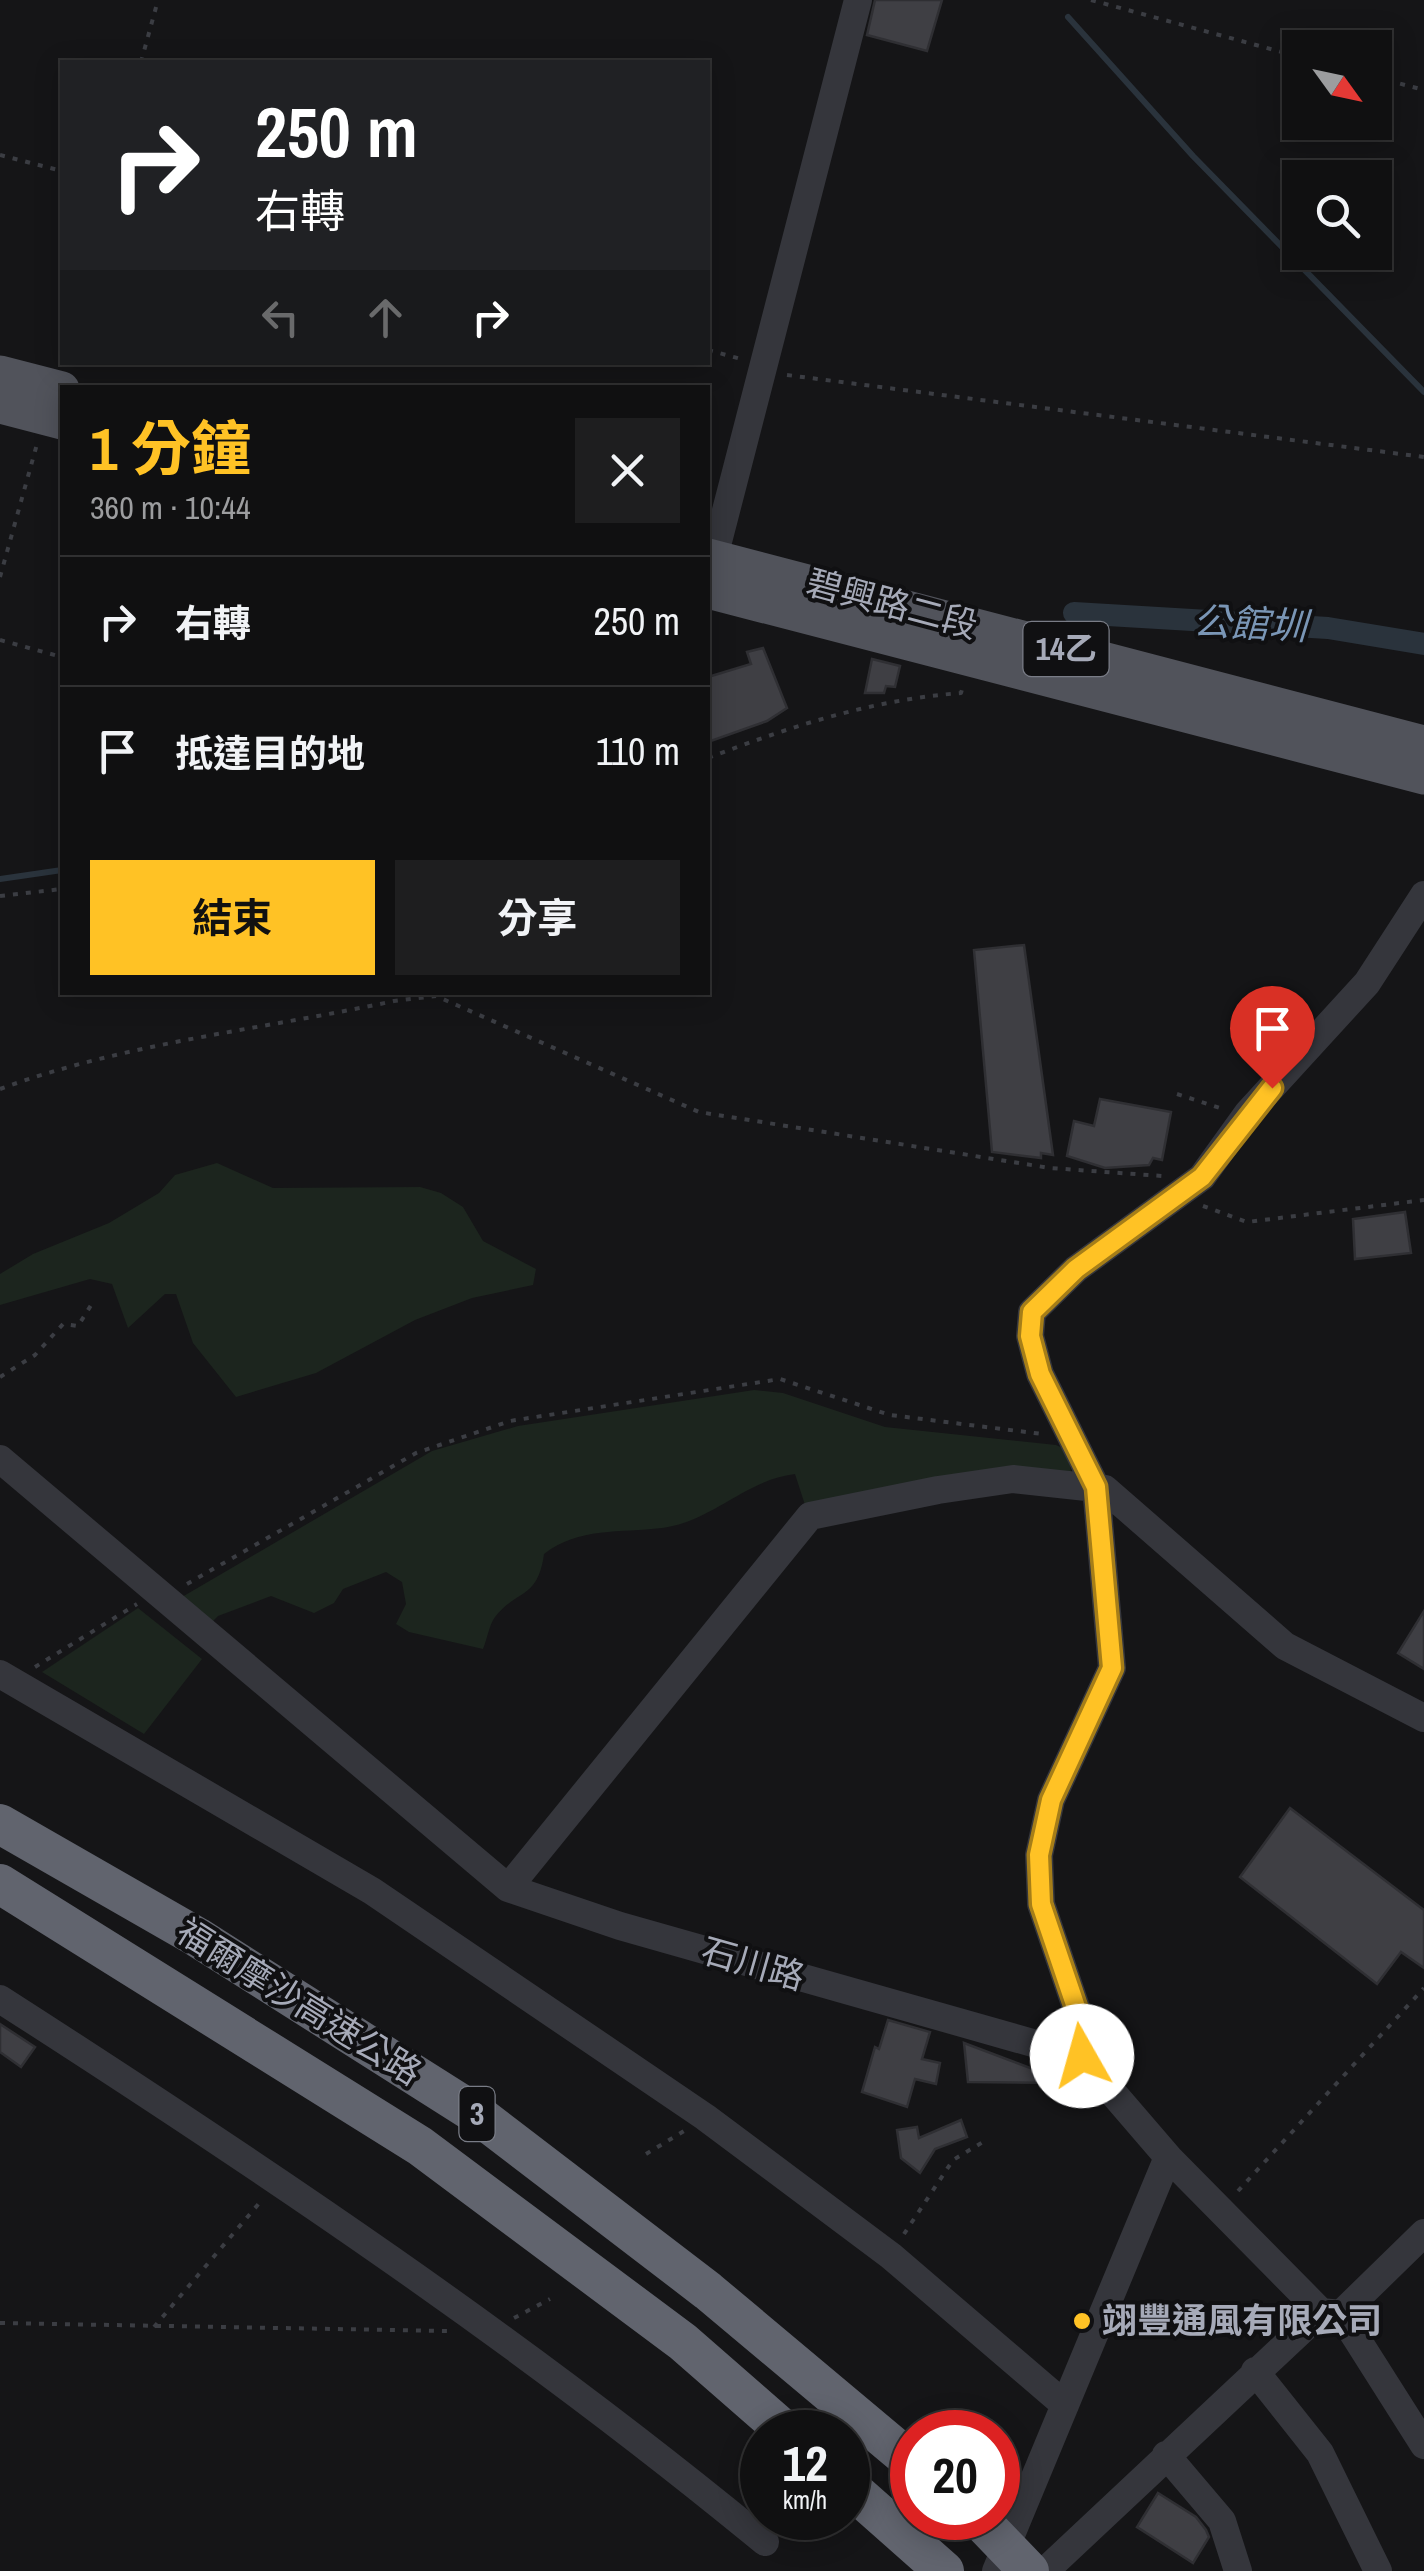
<!DOCTYPE html>
<html lang="zh-TW">
<meta charset="utf-8">
<style>
:root{--surface:#101011;--page:#1e1e1f;--text:#f1f3f6;--muted:#9c9d9f;--line:#303031;--accent:#ffc225}
body{margin:0;font-family:"Archivo Narrow","Noto Sans TC",sans-serif;background:var(--page);color:var(--text);height:100vh;display:flex;flex-direction:column;font-size:38px;white-space:nowrap}
*{box-sizing:border-box;margin:0}
p{font-size:32px;color:var(--muted)}
.icon{flex:none;width:55px;height:55px;fill:none;stroke:currentColor;stroke-width:2;stroke-linecap:round;stroke-linejoin:round}
.map{position:relative;flex:1;overflow:hidden}
.drawer{position:absolute;left:60px;top:385px;width:650px;height:610px;display:flex;flex-direction:column;background:var(--surface);border-radius:0px;box-shadow:0 5px 25px #0003,0 0 0 2px var(--line)}
.drawer>*{flex:none}
.hud{position:absolute;left:60px;top:60px;width:650px;height:305px;border-radius:0px;box-shadow:0 5px 25px #0003,0 0 0 2px var(--line);background:#202124;color:#fff;overflow:hidden}
.needle{width:65px;rotate:123deg}
.fabs{position:absolute;left:1282px;top:30px;display:grid;gap:20px}
.fabs a{display:grid;place-items:center;width:110px;height:110px;border-radius:0px;background:var(--surface);box-shadow:0 5px 25px #0003,0 0 0 2px var(--line);font-size:50px}
.speed{position:absolute;left:740px;top:2410px;display:flex;gap:20px;font-size:50px;font-weight:700;text-align:center}
.speed>*{display:grid;place-content:center;width:130px;height:130px;border-radius:50%;background:var(--surface);box-shadow:0 5px 25px #0003,0 0 0 2px var(--line);line-height:1}
.speed small{font-size:25px;font-weight:400}
.speed .limit{border:15px solid #d22;background:#fff;color:#111}
.pin{position:absolute;display:grid;place-items:center;width:85px;height:85px;color:#fff;margin:-102px -42px;border-radius:50% 50% 50% 0;rotate:-45deg;box-shadow:0 0 10px #0007}
.pin .icon{rotate:45deg}
.me{position:absolute;width:110px;margin:-55px;rotate:353deg;stroke-linejoin:round;filter:drop-shadow(0 0 8px #0008)}
.turn{display:flex;align-items:center;gap:35px;height:210px;padding:0 30px;font-size:45px}
.turn .icon{width:130px;height:130px;stroke-width:2.5}
.turn b{display:block;font-size:70px;line-height:85px}
.lanes{display:flex;align-items:center;height:95px;padding:0 30px;background:#0003;justify-content:center;gap:50px;direction:ltr}
.lanes .off{opacity:.35}
.round{display:grid;place-items:center;flex:none;width:105px;height:105px;border-radius:0px;background:var(--page)}
.overview{display:flex;align-items:center;justify-content:space-between;height:170px;padding:0 30px}
h1{font-size:60px;font-weight:700;line-height:75px;color:var(--accent)}
.primary-button{display:flex;gap:20px;margin-top:auto;padding:20px 30px}
.primary-button a{flex:1;height:115px;border-radius:0px;background:var(--accent);color:#111;font-size:40px;font-weight:700;line-height:115px;text-align:center}
.primary-button a+a{background:var(--page);color:var(--text)}
ul{padding:0;list-style:none}
li{display:flex;align-items:center;gap:30px;height:130px;padding:0 30px;border-top:2px solid var(--line)}
li div{flex:1}
li b{display:block;font-size:38px}
li em{font-style:normal}
.map>svg:first-child{display:block}
.green{fill:#1c251e}
.lines{fill:none;stroke-linecap:round;stroke-linejoin:round}
.stream{stroke:#2a333c;stroke-width:6}
.canal{stroke:#2a333c;stroke-width:22}
.building{fill:#3f3f44;stroke:#2f2f33;stroke-width:2.5}
.path{stroke:#3b3d43;stroke-width:4;stroke-dasharray:5 8;stroke-linecap:butt}
.minor{stroke:#35363c;stroke-width:28}
.major{stroke:#51535b;stroke-width:35}
.highway{stroke:#61646e;stroke-width:40}
.route-casing{stroke:#a67e18;stroke-width:25}
.route{stroke:#ffc225;stroke-width:18}
.poi-dot{fill:#ffc225;stroke:#101012;stroke-width:4}
.labels{text-anchor:middle;stroke-width:8;stroke-linejoin:round;paint-order:stroke}
.shield{fill:#101012;stroke:#797c86;stroke-width:2.5}
.shield-label{font-size:32px;font-weight:bold;fill:#a6aab8}
.street-label{font-size:35px;fill:#a6aab8;stroke:#101012}
.poi-label{font-size:35px;font-weight:bold;fill:#a6aab8;stroke:#101012;text-anchor:start}
.water-label{font-size:38px;font-style:italic;fill:#7a96b6;stroke:#101012}
</style>
<div class="map">
<svg width="1424" height="2571" viewBox="0 0 1424 2571">
<rect width="100%" height="100%" fill="#151517"/>
<path class="green" d="M217 1163 273 1188 420 1187 441 1193 463 1207 483 1241 536 1269 533 1285 472 1298 415 1320 316 1373 236 1397 193 1343 176 1294H165L128 1328 112 1284 90 1279 0 1305V1274L33 1254 109 1223 159 1193 175 1175Z
M754 1390 783 1393 885 1427 1056 1445 1067 1450 1072 1477 805 1505 795 1474C745 1480 713 1521 662 1528 620 1533 579 1527 544 1554 538 1600 515 1590 495 1617 489 1625 487 1640 483 1649L409 1632 396 1624 406 1604 402 1582 386 1572 343 1589 334 1603 314 1613 271 1596 218 1616 206 1628 170 1604 432 1451 518 1426Z
M138 1608 202 1659 144 1734 42 1672Z"/>
<g class="lines">
<path class="stream" d="M1068 17 1193 156 1424 392
M0 879 62 870"/>
<path class="canal" d="M1074 613 1328 628 1424 644"/>
</g>
<path class="building" d="M875 0H942L927 51 867 35Z
M763 648 787 708 767 721 708 742V677L751 664 747 652Z
M872 659 900 666 895 687 886 686 884 693H865Z
M1024 945 1053 1155 1041 1153V1158L992 1152 974 950Z
M1100 1099 1171 1112 1162 1160 1153 1158 1149 1165 1105 1168 1067 1156 1074 1121 1094 1126Z
M1405 1212 1411 1253 1355 1259 1353 1219Z
M1424 1611V1669L1398 1653Z
M1290 1808 1424 1910V1968L1401 1952 1377 1984 1240 1877Z
M888 2020 930 2032 922 2059 940 2063 936 2084 915 2079 907 2107 862 2092 875 2047 879 2049Z
M0 2024 35 2047 21 2067 0 2052Z
M964 2043 1065 2081V2083L968 2082Z
M961 2120 967 2137 935 2149 920 2173 901 2158 897 2130 917 2127 919 2138Z
M1158 2493 1196 2517 1206 2530 1209 2537 1193 2563 1137 2527Z"/>
<g class="lines">
<path class="path" d="M1091 0 1300 57
M141 62 158 0
M1375 77 1424 90
M0 155 62 171
M708 350 741 359
M787 375 1424 457
M0 577 37 444
M0 640 62 657
M708 758C792 726 871 700 961 693L963 686
M0 896 62 889
M0 1089C125 1043 264 1029 394 1001L436 996 699 1112 1050 1168 1162 1176
M1177 1094 1220 1108
M1203 1206 1247 1222 1424 1200
M0 1377 35 1355 63 1324 78 1326 93 1302
M187 1584 416 1453 510 1421 780 1379 890 1415 1042 1434
M35 1667 137 1604
M646 2154 684 2131
M1238 2191 1424 1988
M904 2234 953 2160 988 2139
M514 2318 550 2299
M0 2323 447 2331
M154 2327 261 2201"/>
<path class="minor" d="M708 562 714 557 858 0
M0 1459 508 1888 620 1926 1082 2057 1168 2157 996 2571
M0 1674 372 1891 705 2117 891 2256 1065 2405
M508 1888 810 1516 938 1490 1013 1479 1105 1489 1285 1646 1424 1718
M0 1999C263 2168 524 2343 765 2542
M1082 2057V2025L1041 1904 1039 1855 1051 1800 1112 1668 1096 1487 1040 1374 1030 1336 1032 1312 1076 1269 1202 1177 1248 1113 1367 983 1424 895
M1168 2157 1321 2312
M1341 2314 1424 2445
M1255 2371 1320 2453 1378 2571
M1166 2455 1222 2521 1238 2571
M1045 2571 1321 2312 1341 2314 1424 2233"/>
<path class="major" d="M0 373 62 389
M0 406 62 422
M708 556 1424 743
M708 591 1424 777"/>
<path class="highway" d="M0 1824 197 1937 478 2115 708 2291 912 2462
M0 1884 420 2146 683 2342 786 2432
M848 2486 944 2571
M978 2518 1029 2571"/>
</g>
<g class="lines">
<defs>
<path id="route" d="M1082 2056V2025L1041 1904 1039 1855 1051 1800 1112 1668 1096 1487 1040 1374 1030 1336 1032 1312 1076 1269 1202 1177 1272 1088"/>
</defs>
<use href="#route" class="route-casing"/>
<use href="#route" class="route"/>
</g>
<circle class="poi-dot" cx="1082" cy="2321" r="10"/>
<g class="labels">
<g class="shield">
<rect x="1023.5" y="622" width="85" height="54" rx="8"/>
<rect x="459.5" y="2087" width="35" height="54" rx="8"/>
</g>
<g class="shield-label">
<text x="1066" y="660">14乙</text>
<text x="477" y="2125">3</text>
</g>
<g class="street-label">
<text transform="translate(892 604) rotate(15)" y="12">碧興路二段</text>
<text transform="translate(753 1964) rotate(16)" y="12">石川路</text>
<text transform="translate(299 2002) rotate(32)" y="12">福爾摩沙高速公路</text>
</g>
<g class="poi-label">
<text x="1102" y="2333">翊豐通風有限公司</text>
</g>
<g class="water-label">
<text transform="translate(1250 624) rotate(3)" y="13">公館圳</text>
</g>
</g>
</svg>
<div class="fabs">
<a><svg class="needle" viewBox="-14 -14 28 28"><path d="M0-13l5 13h-10z" fill="#e53935"/><path d="M0 13l5-13h-10z" fill="#9c9d9f"/></svg></a>
<a><svg class="icon" aria-label="search" viewBox="0 0 24 24"><circle cx="10" cy="10" r="6"/><path d="M15 15l6 6"/></svg></a>
</div>
<div class="speed"><div>12<small>km/h</small></div><div class="limit">20</div></div>
<div class="pin" style="left:1272px;top:1088px;background:#d93025"><svg class="icon" aria-label="arrive" viewBox="0 0 24 24"><path d="M6 21V4h12l-3 4 3 4H6"/></svg></div>
<svg class="me" style="left:1082px;top:2056px" viewBox="-20 -20 40 40"><circle r="19" fill="#fff"/><path d="M0-13L10 11 0 6-10 11z" fill="#ffc225"/></svg>
<div class="hud">
<div class="turn"><svg class="icon" aria-label="right" viewBox="0 0 24 24"><path d="M7 20v-9h11M14 6l5 5-5 5"/></svg><div><b>250 m</b>右轉</div></div>
<div class="lanes"><svg class="icon off" aria-label="left" viewBox="0 0 24 24"><path d="M17 20v-9H6M10 6l-5 5 5 5"/></svg><svg class="icon off" aria-label="ahead" viewBox="0 0 24 24"><path d="M12 20V5M6 11l6-6 6 6"/></svg><svg class="icon" aria-label="right" viewBox="0 0 24 24"><path d="M7 20v-9h11M14 6l5 5-5 5"/></svg></div>
</div>
<section class="drawer">
<div class="overview"><div><h1>1 分鐘</h1><p>360 m · 10:44</p></div><a class="round"><svg class="icon" aria-label="close" viewBox="0 0 24 24"><path d="M6 6l12 12M18 6L6 18"/></svg></a></div>
<ul>
<li><svg class="icon" aria-label="right" viewBox="0 0 24 24"><path d="M7 20v-9h11M14 6l5 5-5 5"/></svg><div><b>右轉</b></div><em>250 m</em></li>
<li><svg class="icon" aria-label="arrive" viewBox="0 0 24 24"><path d="M6 21V4h12l-3 4 3 4H6"/></svg><div><b>抵達目的地</b></div><em>110 m</em></li>
</ul>
<div class="primary-button"><a>結束</a><a>分享</a></div>
</section>
</div>
